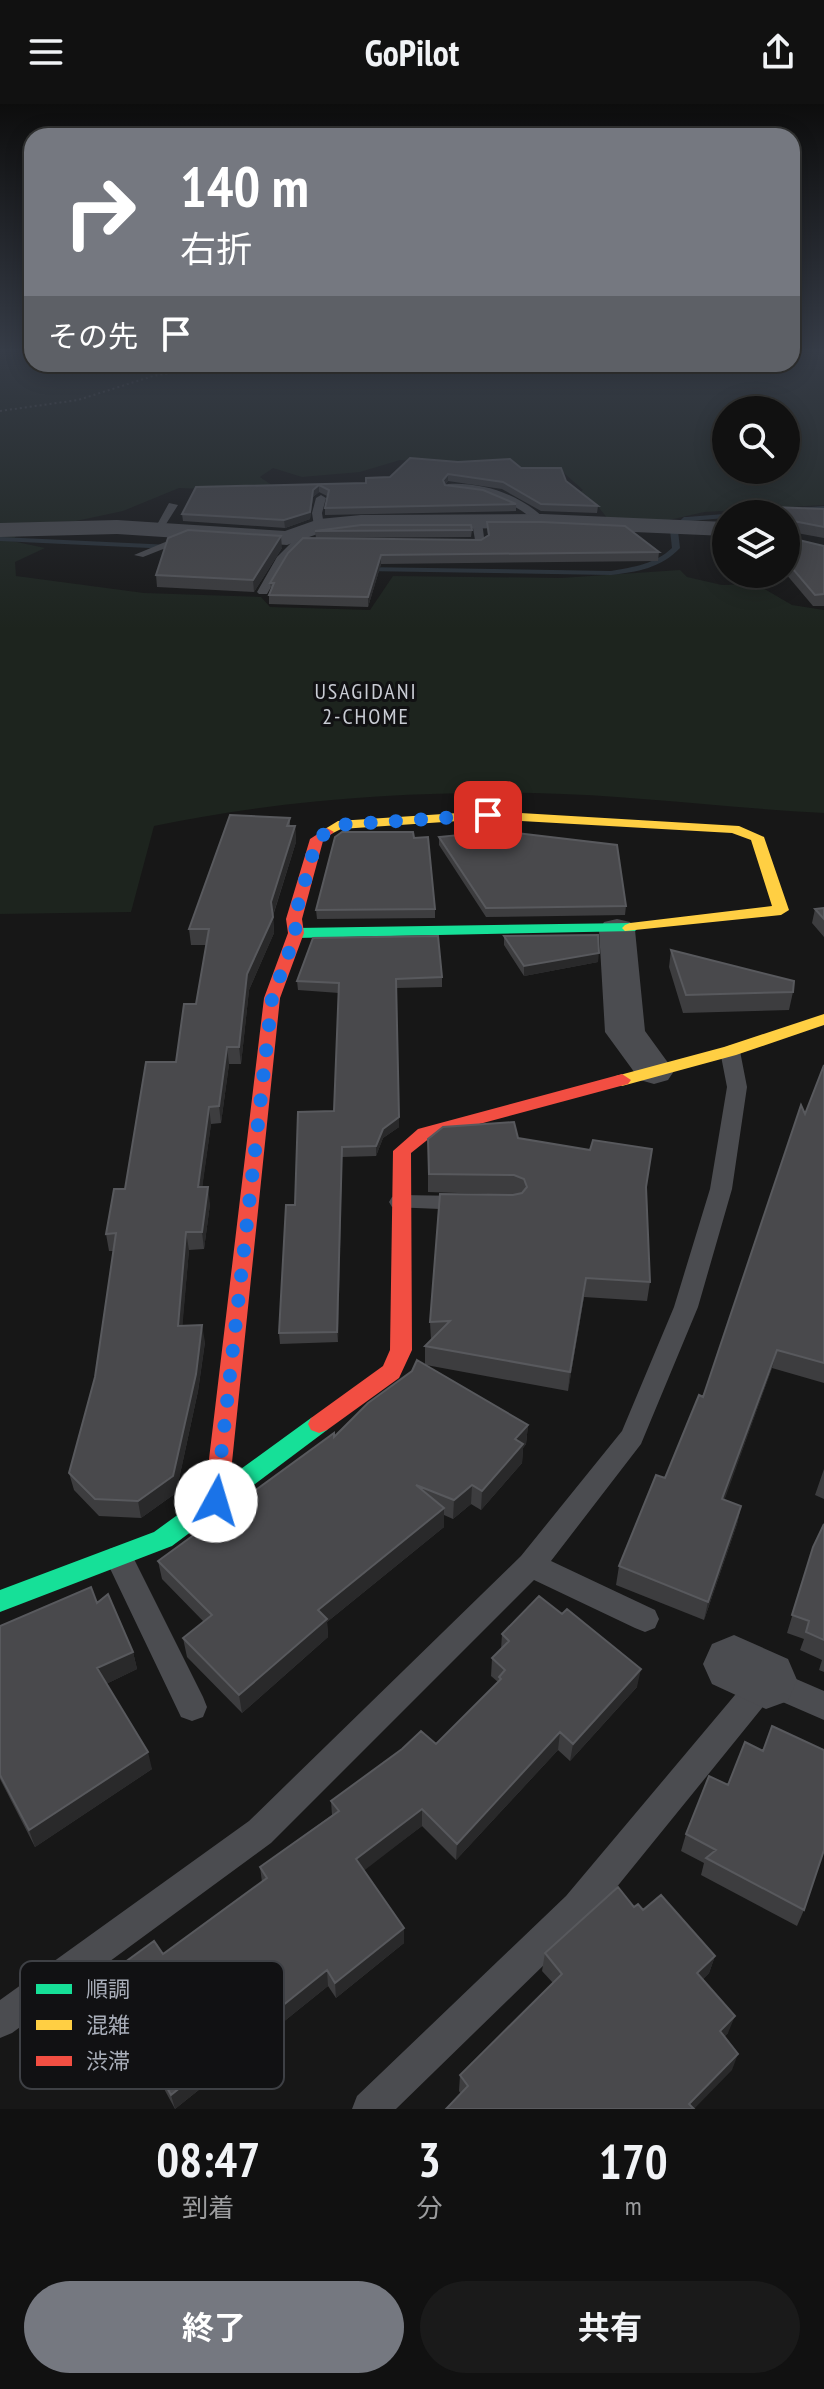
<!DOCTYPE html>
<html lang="ja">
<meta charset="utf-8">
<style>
:root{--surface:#111;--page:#1a1a1a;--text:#f1f3f6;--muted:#9c9d9f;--line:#303131;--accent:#757880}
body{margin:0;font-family:"PT Sans Narrow","Noto Sans JP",sans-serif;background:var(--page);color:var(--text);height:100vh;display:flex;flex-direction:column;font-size:30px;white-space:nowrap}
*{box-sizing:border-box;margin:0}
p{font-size:26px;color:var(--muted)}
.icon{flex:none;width:44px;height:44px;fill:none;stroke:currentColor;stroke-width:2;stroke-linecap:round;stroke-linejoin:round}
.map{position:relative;height:2005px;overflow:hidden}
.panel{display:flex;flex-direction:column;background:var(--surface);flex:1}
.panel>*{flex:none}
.guide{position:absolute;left:24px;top:24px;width:776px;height:244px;border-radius:24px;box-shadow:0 4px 20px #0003,0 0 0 2px var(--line);background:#757880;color:#fff;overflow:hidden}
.controls{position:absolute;left:712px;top:292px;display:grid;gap:16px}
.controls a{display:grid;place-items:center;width:88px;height:88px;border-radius:50%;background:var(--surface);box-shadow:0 4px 20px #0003,0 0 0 2px var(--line);font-size:40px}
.pin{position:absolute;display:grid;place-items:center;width:68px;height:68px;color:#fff;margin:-34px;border-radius:16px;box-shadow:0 4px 12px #0006}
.me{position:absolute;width:88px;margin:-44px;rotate:6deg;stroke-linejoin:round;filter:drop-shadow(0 0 6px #0008)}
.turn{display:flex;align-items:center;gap:28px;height:168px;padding:0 24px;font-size:36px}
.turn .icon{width:104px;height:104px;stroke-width:2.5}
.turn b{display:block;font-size:56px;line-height:68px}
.then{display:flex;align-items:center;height:76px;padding:0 24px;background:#0003;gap:16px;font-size:30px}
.eta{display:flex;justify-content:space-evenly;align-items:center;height:136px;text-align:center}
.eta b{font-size:48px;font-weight:700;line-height:56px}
.primary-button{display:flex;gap:16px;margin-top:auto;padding:16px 24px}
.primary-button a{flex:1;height:92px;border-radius:48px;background:var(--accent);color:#fff;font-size:32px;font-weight:700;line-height:92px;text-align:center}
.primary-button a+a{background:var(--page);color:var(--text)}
header{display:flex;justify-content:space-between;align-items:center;height:104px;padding:0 24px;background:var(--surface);font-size:36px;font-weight:700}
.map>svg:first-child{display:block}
.green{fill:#1d241e;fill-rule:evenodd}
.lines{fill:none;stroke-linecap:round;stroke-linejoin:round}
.stream{fill:#2a3239;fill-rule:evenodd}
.path{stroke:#4d4e52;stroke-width:2;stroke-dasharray:2 3;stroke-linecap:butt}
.lane{fill:#4b4c50;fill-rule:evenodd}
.street{fill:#4b4c50;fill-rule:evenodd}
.fast{fill:#16e098;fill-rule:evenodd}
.slow{fill:#ffcf43;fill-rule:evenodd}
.jam{fill:#f24e42;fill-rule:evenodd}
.wall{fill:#3d3d3f}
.shaded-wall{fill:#29292a}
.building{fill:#49494c;stroke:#58595d;stroke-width:2}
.route{stroke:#1a73e8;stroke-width:14;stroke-dasharray:0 25.2}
.labels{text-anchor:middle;stroke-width:6;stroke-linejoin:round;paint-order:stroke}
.far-neighbourhood-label{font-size:22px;letter-spacing:2px;fill:#c9ccd4;stroke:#111113}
.key{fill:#111113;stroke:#3e4045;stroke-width:2}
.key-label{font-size:22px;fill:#a8adb8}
</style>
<header><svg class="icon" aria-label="menu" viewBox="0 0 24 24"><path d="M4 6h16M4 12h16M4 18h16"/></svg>GoPilot<svg class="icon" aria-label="share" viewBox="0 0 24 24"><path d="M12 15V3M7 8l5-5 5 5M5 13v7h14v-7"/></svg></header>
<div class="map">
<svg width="824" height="2005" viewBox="0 0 824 2005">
<rect width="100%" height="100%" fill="#171717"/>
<path class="green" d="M0 245H32V260H792V245H824V401L704 408 665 417 608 415 596 400 572 394 583 386 564 369 400 356 360 368 302 373 273 364 260 373 273 382 249 387 179 384 123 407 76 417 27 419 12 437 45 444 15 458 16 472 144 489 261 493 270 503 370 506 393 472 561 474 680 466 687 473 722 481 756 480 792 501 824 506V709C727 704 631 691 534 689 408 687 277 696 154 722L131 808 0 810ZM726 306H786V366H726Z"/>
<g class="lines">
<path class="stream" d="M824 402V406L776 410H726V414L689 417 678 427 680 444C661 464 637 468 611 471L363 467 359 465 363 463 611 467C634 463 655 460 672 444L670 426 684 413H687Z
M0 433 171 441 175 443 171 445 0 437Z"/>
<path class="path" d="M0 307 78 296 153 272 222 260"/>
<path class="lane" d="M448 380C484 378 522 391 547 417L538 419C505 392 485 390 445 385Z
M321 391 326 394 322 409 324 422 319 425 314 422 312 409 316 394Z
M169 399 178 401 161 428H153Z
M477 415 482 418 485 441H452L451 439 475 436 472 418Z
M187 429 191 430V434L143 453 134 451Z
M295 435 304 437 286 457 267 490H259L257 488 277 453Z
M730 941 740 947 747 983 732 1085 698 1203 641 1340 551 1457 655 1506 659 1515 655 1524 645 1528 635 1524 534 1476 271 1739 12 1929 0 1934V1896L249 1717 521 1452 622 1327 674 1203 710 1085 727 983 720 947Z
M400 1091 464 1092 472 1094 475 1099 472 1104 464 1106 392 1103 389 1098 392 1093Z
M119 1442 129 1445 203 1593 207 1603 203 1613 192 1617 181 1613 105 1454 109 1445Z
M766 1562 824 1587V1616L771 1593 590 1816 396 2005H352L357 1992 566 1792 756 1566Z"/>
<path class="street" d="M542 410 726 418V432L542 424 361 425 323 428 287 441 117 430 0 433V419L117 416 285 427 319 415 361 411Z
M617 815 630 818 635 826 645 927 674 967 668 976 654 980 640 976 605 928 599 826 604 818Z
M734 1531 788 1555 797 1576 788 1597 766 1605 712 1580 703 1560 712 1540Z"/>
<path class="fast" d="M630 819 635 821 638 824 635 827 296 834 288 829 296 824Z
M319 1311 327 1314 330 1320 327 1326 172 1442 0 1508V1486L154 1428 311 1314Z"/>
<path class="slow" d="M488 707 739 722 764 733 789 806 781 811 625 827 622 824 625 821 630 819 772 802 751 736 732 729 488 715 341 725 327 732 320 728 338 717Z
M824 910V921L736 951 622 982 613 976 616 972 724 943Z"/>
<path class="jam" d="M327 724 334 728 323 737 302 815 304 829 280 894 228 1397 224 1404 216 1407 208 1404 204 1397 264 894 288 829 286 815 310 735Z
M622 970 631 976 628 980 431 1033 411 1049 412 1246 399 1274 327 1326 319 1329 311 1326 308 1320 311 1314 383 1262 390 1246 393 1047 418 1025Z"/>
</g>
<path class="wall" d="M521 364 566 377 598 402 597 409 541 407 502 385 448 377 445 381 516 400V407L325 411V404L327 392 319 388 313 393 310 415 285 424 183 417 182 410 196 383 366 379 390 373Z
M772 403 824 405V434L786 427 771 407Z
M487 418 659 448 658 457 381 460 368 503 269 500V491L271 486 270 479 288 449 481 436 488 432Z
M472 426 471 433 316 434 315 427Z
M786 433 824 442V502H813L786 470Z
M282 444 254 488 157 483 156 471Z
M290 714V722H295L296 738 273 812 274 829 249 886 241 960H229L221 1019 211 1020 202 1083 210 1100 204 1145 189 1146 182 1222 205 1238 198 1287 176 1389 141 1414 99 1412 74 1386 69 1369 95 1273 114 1147H109L106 1130 125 1085 176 958 196 900 207 841H191L189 825Z
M439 733 626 802 625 811 486 813 439 741Z
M414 734 435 805V814L317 815 316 806Z
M824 804V833L812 819 815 805Z
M504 832 598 858 524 872 504 841Z
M671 846 793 888 789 906 683 909 669 863Z
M442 873V883L396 884 399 1023 383 1034 376 1052 342 1053 338 1238 280 1240 279 1229 295 1101 334 1007 339 889 298 886 297 877Z
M824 961V1279L772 1264 724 1396 741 1402 737 1420 704 1516 616 1481 619 1462 665 1374 703 1293Z
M518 1034 646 1086 650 1178 647 1197 584 1193 568 1287 426 1261 528 1321 526 1340 523 1344 522 1359 481 1406 471 1400 453 1415 444 1411V1423L327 1518 328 1533 242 1609 187 1553 183 1534 204 1518 162 1475 158 1457 334 1333 425 1261V1242L431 1236 430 1218 515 1091 428 1088V1035Z
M824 1365V1395L815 1391Z
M824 1420V1568L819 1566 822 1556 800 1546 804 1535 787 1529 813 1443Z
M97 1499 133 1548 137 1565 106 1580 152 1665 35 1743 0 1675V1522Z
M502 1530 637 1583 570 1657 558 1646 456 1756 422 1722 363 1766 404 1839 336 1894 328 1882 175 2005 111 1887 106 1872 163 1850 262 1778 260 1763 332 1711 331 1697 436 1640 498 1578 491 1572 492 1554 501 1546Z
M763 1647 804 1806 797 1822 701 1771 704 1759 681 1747 686 1730 728 1681Z
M634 1803 643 1806 715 1852 709 1869 703 1875 728 1929 724 1933 732 1966 461 1990 459 1987 460 1971 553 1879 542 1867 545 1849Z"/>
<path class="shaded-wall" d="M448 370V377L442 383 443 376Z
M319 381V388L313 393 310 415 285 424 284 416 313 386Z
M281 432 282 444 254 488 253 476Z
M381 451V460L368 503V493Z
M295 722 296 738 272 814 271 798Z
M273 813 274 829 249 886 241 960 239 943 247 870Z
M599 849 598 858 524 872V862Z
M227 943 229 960 221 1019 219 1002Z
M209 1003 211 1020 200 1100 198 1083Z
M399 1013V1023L383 1034 376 1052V1042L383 1025Z
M342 1043V1053L338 1238 337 1228Z
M208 1083 210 1100 204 1145 202 1128Z
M186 1128 189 1146 181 1239 178 1222Z
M586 1174 584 1193 568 1287 570 1268Z
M202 1221 205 1238 198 1287 176 1389 141 1414 138 1397Z
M777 1246 772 1264 718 1414 722 1395Z
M528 1321 526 1340 523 1344 522 1359 481 1406 482 1387 515 1335Z
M472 1381 471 1400 453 1415 454 1396Z
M741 1402 737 1420 704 1516 708 1498Z
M444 1404V1423L327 1518 328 1533 242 1609 239 1591 318 1506Z
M133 1548 137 1565 102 1582 97 1564Z
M641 1565 637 1583 570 1657 573 1640Z
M560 1628 558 1646 456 1756 457 1740Z
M148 1648 152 1665 35 1743 29 1726Z
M422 1705V1722L357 1772 356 1755Z
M404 1824V1839L336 1894 335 1879Z
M715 1852 709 1869 692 1886 697 1869Z
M327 1866 328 1882 175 2005 171 1991Z
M735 1912 728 1929 714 1944 720 1927Z
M738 1950 732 1966 694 2005 689 2000Z"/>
<path class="building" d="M410 354 458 358 510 355 521 364H561L566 377 598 402 541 400 503 378 448 370 443 376 445 381 483 386 516 400 325 404 329 386 319 381 313 386 310 408 284 416 182 410 196 383 366 379V374L390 373Z
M772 403 824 405V423L788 416 786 427V410H743V406L772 407Z
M487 418H542L625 422 659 448 381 451 368 493 269 491 274 479H270L288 449 303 434 481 436 489 431Z
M361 421H471L472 426 315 427Z
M188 426 281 432 253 476 156 471 168 434Z
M786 433 824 442V490L815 491 786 457Z
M230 711 290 714 287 722H295L271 798 273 813 247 870 239 943H227L219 1002 209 1003 198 1083H208L202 1128H186L178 1222 202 1221 196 1270 173 1372 138 1397 95 1395 69 1369 95 1273 116 1129 106 1130 114 1085H125L146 958H176L184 900H196L209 825H189Z
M499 727 617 741 626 802 486 804 439 733Z
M342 728H413L414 734 428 733 435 805 316 806 335 733Z
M824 804V815L815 805Z
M598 831 599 849 524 862 504 832Z
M438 832 442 873 396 875 399 1013 383 1025 376 1042 342 1043 337 1228 279 1229 286 1101H295L298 1008 334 1007 339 879 297 877 313 834Z
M671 846 794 877 793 888 686 891Z
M824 961V1259L777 1246 722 1395 741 1402 708 1498 619 1462 656 1371 665 1374 699 1291 703 1293 801 1001 805 1010Z
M514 1018 518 1034 590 1046 593 1036 652 1045 646 1083 650 1178 586 1174 570 1268 425 1242 450 1217 430 1218 440 1090 513 1091 522 1089 527 1083 524 1075 514 1071 429 1070 428 1035 443 1023Z
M417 1256 528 1321 515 1335 523 1340 482 1387 472 1381 454 1396 416 1381 444 1404 318 1506 327 1515 239 1591 183 1534 212 1511 158 1457 334 1329V1333L368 1299 412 1267Z
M824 1420V1536L806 1528 809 1517 792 1511 813 1443Z
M91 1483 97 1499 108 1490 133 1548 97 1564 148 1648 29 1726 0 1671V1522Z
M539 1492 562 1510 567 1505 641 1565 573 1640 560 1628 457 1740 422 1705 356 1755 404 1824 335 1879 327 1866 171 1991 106 1872 154 1837 163 1850 267 1774 260 1763 339 1707 331 1697 402 1645 421 1627 436 1640 501 1575 499 1573 505 1566 492 1554 509 1537 502 1530Z
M772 1622 824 1646V1746L804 1806 706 1754 716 1746 686 1730 709 1672 728 1681 745 1638 763 1647Z
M618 1783 634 1803 638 1800 643 1806 661 1791 715 1852 697 1869 735 1912 720 1927 738 1950 689 2000 694 2005H446L468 1982 460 1971 562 1870 545 1849Z"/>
<linearGradient id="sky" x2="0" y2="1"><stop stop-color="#0d0d0d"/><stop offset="0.47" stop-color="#363c47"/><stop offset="1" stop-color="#363c47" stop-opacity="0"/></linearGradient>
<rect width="824" height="525" fill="url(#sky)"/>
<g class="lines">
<path class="route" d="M216 1397 272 894 296 829 294 815 317 735 338 721 488 711"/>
</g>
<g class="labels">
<g class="far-neighbourhood-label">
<text x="366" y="595">USAGIDANI<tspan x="366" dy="25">2-CHOME</tspan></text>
</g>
</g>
<rect x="20" y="1857" width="264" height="128" rx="12" class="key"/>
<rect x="36" y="1880" width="36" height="10" fill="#16e098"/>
<rect x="36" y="1916" width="36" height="10" fill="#ffcf43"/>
<rect x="36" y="1952" width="36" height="10" fill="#f24e42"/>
<g class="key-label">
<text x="86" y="1893">順調</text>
<text x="86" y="1929">混雑</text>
<text x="86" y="1965">渋滞</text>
</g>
</svg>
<div class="controls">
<a><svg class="icon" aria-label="search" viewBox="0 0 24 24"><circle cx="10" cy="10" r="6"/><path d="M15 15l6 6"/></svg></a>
<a><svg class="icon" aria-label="layers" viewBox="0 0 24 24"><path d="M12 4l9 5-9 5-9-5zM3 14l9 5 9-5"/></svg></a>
</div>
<div class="pin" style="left:488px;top:711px;background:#d93025"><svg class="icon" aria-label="arrive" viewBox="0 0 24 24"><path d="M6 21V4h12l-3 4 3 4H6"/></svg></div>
<svg class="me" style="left:216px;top:1397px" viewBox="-20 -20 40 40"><circle r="19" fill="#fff"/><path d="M0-13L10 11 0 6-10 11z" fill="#1a73e8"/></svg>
<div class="guide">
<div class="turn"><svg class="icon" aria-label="right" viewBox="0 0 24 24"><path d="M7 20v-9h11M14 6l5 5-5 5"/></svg><div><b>140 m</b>右折</div></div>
<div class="then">その先<svg class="icon" aria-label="arrive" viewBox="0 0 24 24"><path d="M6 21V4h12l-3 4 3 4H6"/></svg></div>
</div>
</div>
<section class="panel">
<div class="eta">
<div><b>08:47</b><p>到着</p></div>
<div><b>3</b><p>分</p></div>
<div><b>170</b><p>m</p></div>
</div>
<div class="primary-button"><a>終了</a><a>共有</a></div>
</section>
